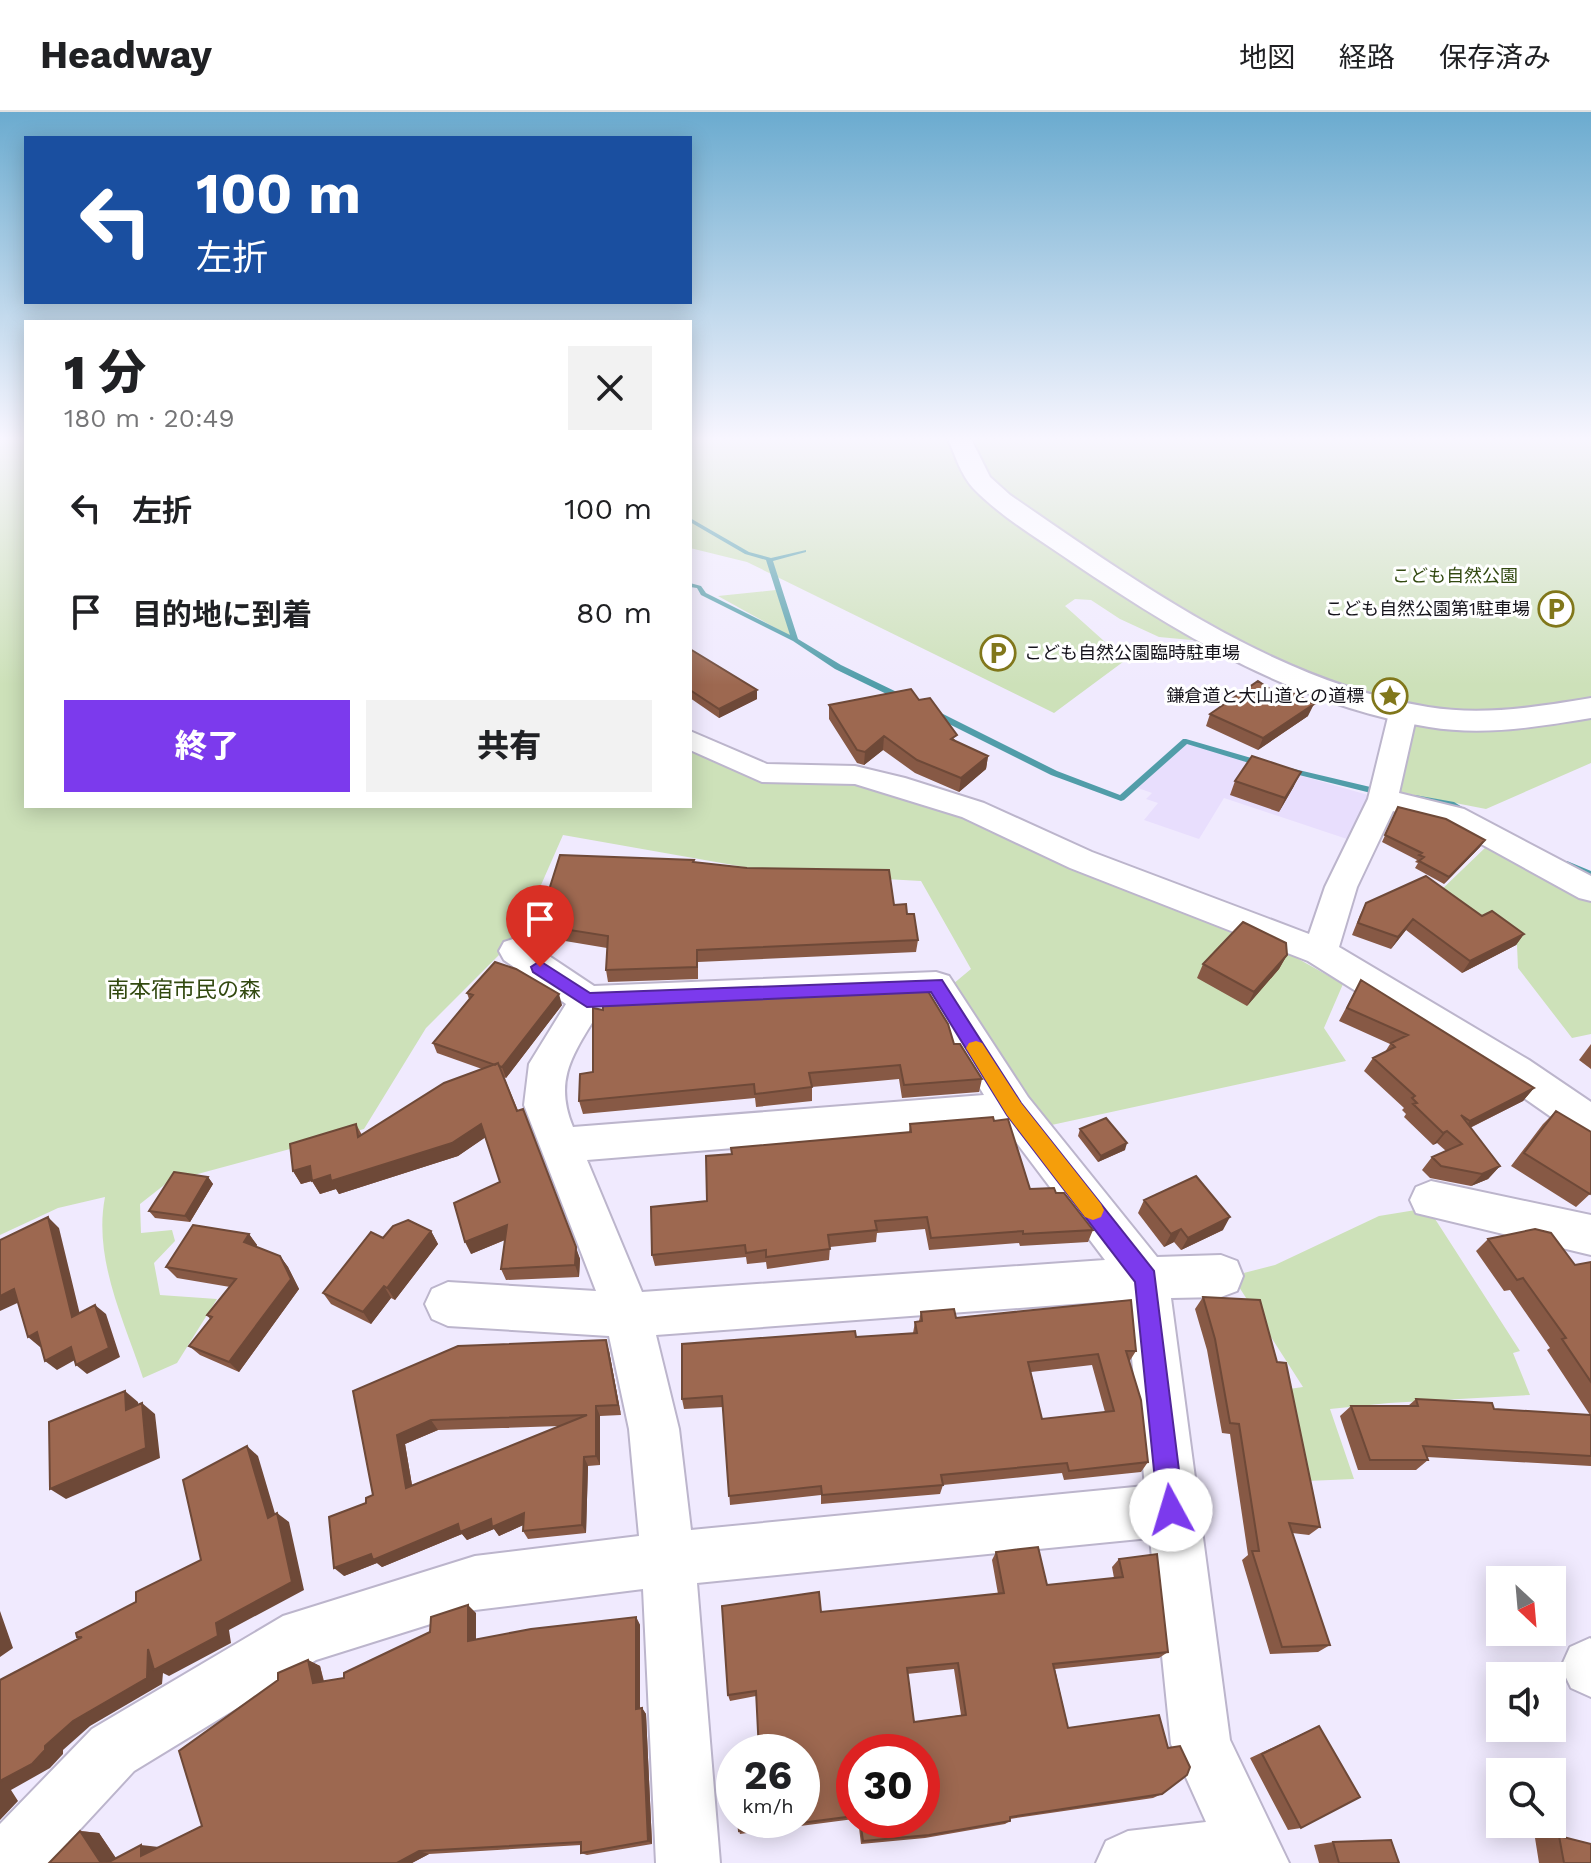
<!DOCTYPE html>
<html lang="ja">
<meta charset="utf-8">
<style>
:root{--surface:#fff;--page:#f2f2f2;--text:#202124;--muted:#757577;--line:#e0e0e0;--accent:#7c3aed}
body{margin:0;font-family:"Work Sans","Noto Sans JP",sans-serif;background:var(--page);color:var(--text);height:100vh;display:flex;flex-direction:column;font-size:30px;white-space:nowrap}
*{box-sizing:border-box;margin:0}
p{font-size:26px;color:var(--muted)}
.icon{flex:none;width:44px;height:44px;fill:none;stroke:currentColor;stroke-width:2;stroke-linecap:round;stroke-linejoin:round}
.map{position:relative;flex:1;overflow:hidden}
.sheet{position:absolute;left:24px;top:208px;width:668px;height:488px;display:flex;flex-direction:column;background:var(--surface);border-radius:0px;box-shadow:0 4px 20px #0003}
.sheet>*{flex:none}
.top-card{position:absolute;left:24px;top:24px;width:668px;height:168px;border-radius:0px;box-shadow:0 4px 20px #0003;background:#1a4fa0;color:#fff;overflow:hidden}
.needle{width:52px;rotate:154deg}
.fabs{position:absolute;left:1486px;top:1454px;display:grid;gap:16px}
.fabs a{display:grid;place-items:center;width:80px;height:80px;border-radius:0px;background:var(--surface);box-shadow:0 4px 20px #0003;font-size:40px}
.speed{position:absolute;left:716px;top:1622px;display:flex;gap:16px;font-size:40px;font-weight:700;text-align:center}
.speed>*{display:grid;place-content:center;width:104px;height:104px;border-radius:50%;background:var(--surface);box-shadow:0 4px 20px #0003;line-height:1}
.speed small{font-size:20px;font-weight:400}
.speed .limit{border:12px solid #d22;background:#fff;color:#111}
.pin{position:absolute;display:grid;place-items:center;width:68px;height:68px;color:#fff;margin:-82px -34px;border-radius:50% 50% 50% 0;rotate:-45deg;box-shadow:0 0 8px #0007}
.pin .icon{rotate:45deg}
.me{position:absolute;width:88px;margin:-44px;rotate:354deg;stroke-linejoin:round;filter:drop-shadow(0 0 6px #0008)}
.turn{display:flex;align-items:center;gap:28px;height:168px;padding:0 40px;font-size:36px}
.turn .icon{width:104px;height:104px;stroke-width:2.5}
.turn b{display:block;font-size:56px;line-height:68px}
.round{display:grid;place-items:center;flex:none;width:84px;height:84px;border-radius:0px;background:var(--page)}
.head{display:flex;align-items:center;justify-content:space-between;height:136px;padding:0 40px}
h1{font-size:48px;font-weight:800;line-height:60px}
.primary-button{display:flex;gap:16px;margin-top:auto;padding:16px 40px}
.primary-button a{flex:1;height:92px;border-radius:0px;background:var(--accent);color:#fff;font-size:32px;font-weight:800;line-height:92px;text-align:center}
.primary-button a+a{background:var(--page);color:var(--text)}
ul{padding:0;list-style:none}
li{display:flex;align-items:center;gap:24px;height:104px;padding:0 40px}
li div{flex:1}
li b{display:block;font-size:30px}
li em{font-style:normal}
header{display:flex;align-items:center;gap:48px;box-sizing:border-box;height:112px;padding:0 40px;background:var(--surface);border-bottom:2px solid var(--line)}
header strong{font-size:38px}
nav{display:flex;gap:44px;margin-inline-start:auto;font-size:28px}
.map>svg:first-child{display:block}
.built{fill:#e8defd}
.green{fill:#cde1b9}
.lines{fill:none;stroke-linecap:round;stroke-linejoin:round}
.stream{fill:#519da9;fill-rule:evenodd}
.street-casing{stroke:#bcb5cc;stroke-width:4}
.secondary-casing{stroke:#bcb5cc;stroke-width:4}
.street{fill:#fff;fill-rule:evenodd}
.secondary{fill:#fff;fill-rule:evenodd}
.wall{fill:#875945;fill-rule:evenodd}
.shaded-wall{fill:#6e4938}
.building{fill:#9d6850;stroke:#6e4938;stroke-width:2;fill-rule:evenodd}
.route{fill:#7c3aed;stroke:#51269a;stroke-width:2}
.slow{fill:#f59e0b}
.labels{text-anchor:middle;stroke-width:6;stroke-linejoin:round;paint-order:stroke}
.far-park-label{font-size:18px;fill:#324910;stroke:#fff}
.far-poi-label{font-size:18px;fill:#15131b;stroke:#fff;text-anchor:end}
.park-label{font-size:22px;fill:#324910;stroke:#fff}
</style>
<header>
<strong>Headway</strong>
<nav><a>地図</a><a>経路</a><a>保存済み</a></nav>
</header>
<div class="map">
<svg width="1591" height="1751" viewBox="0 0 1591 1751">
<rect width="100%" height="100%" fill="#f0eafe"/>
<path class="built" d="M1187 631 1368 683 1350 728 1224 686 1199 727 1144 708 1158 691 1146 687 1152 681 1138 676Z"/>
<path class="green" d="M0 327H26V694H690V633L759 666 857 669 969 700 1247 818 1343 872 1324 916 1346 949 1047 1014 953 872 971 857 921 769 778 761 563 723 519 823 426 916 364 1017 168 1070 140 1092 141 1121 172 1118 175 1129 154 1151 160 1183 217 1187 177 1251 143 1266C124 1208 93 1147 105 1085L58 1096 0 1123Z
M690 327H1591V651L1486 697 1399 680 1414 620 1401 589 1202 529 1159 525 1120 507 1091 488 1075 487 1065 494 1114 538 1131 544 1054 601 747 450 690 436Z
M776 478 792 525 718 484Z
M1487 734 1591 790V922L1572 926 1518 856 1517 833 1466 796 1438 781Z
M1428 1096 1520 1239 1513 1241 1530 1283 1389 1291 1330 1297 1354 1367 1307 1369 1289 1277 1303 1275 1232 1164 1275 1153 1379 1104Z"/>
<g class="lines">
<path class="stream" d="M690 406 749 440 771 446 806 438V440L773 449 798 527 841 553 905 584V588H899L835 557 793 529 701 483 697 476 690 475V471L701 474 706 481 790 523 766 448 745 442 690 410Z
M931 599H937L1057 659 1120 683 1183 627H1186L1265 650 1266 652 1262 654H1259L1187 632 1124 688 1121 689 1051 663 931 603Z
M1287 656H1290L1383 678 1387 681 1383 684 1287 660Z
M1415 683 1454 690 1472 701 1468 704 1449 694 1412 688 1411 686Z
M1567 749 1591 759V766L1564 754 1563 752 1564 750Z"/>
<defs>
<path id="street" d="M1403 593 1413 595 1417 601 1399 681 1464 697 1591 764V789L1579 786 1443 711 1393 699 1357 775 1339 835 1529 948 1591 990V1028L1577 1023 1501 970 1308 849 1070 756 962 705 855 672 762 670 690 638V619L767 652 855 654 905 666 984 691 1092 740 1309 822 1325 775 1368 687 1389 601 1393 595Z
M516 826 528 830 594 874 936 860 949 864 1028 985 1157 1145 1221 1143 1237 1149 1243 1164 1237 1179 1221 1185 1171 1186 1230 1628 1289 1751H1096L1106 1729 1128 1719 1206 1710 1171 1632 1150 1426 697 1471 720 1751H656L643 1477 475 1498 316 1548 134 1659 49 1751H0V1712L92 1617 283 1504 475 1444 639 1424 629 1317 609 1224 448 1214 432 1207 425 1192 432 1177 448 1170 596 1179 524 993 529 952 566 892 504 848 499 839 504 830ZM926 887 984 983 573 1015C553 967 574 941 598 901ZM1004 1014 1105 1148 642 1180 587 1048ZM1126 1188 1145 1374 691 1418 679 1317 656 1223Z
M1431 1069 1591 1103V1143L1416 1101 1410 1088 1416 1075Z
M1590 1526 1591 1527V1585L1571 1576 1561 1555 1570 1535Z"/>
<path id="secondary" d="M948 327H971L990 365 1010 383C1137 470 1272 569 1428 595 1483 604 1537 595 1591 586V606C1537 615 1483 624 1429 615 1295 593 1180 523 1069 448 1037 426 1000 404 973 376 961 363 955 343 948 327Z"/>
</defs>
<use href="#street" class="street-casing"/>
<use href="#secondary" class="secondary-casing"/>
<use href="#street" class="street"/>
<use href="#secondary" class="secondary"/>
</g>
<path class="wall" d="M690 537 757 587 719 606 690 586Z
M919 588 956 629 988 644 986 657 959 680 915 661 883 638 864 653 857 651 829 607V593Z
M1210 602 1308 604 1258 638 1206 614Z
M1235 669 1294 674 1279 700 1230 683Z
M1398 695 1485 728 1480 735 1444 772 1415 756 1418 751 1415 750 1417 748 1382 730Z
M694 748V751L894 793 907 802 918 828 916 840 698 850V867L608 870 606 858 607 836 541 825 538 813Z
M1366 791 1482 804 1524 822 1516 833 1462 861 1406 818 1391 837 1352 823 1360 803Z
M1287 843 1279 857 1247 894 1197 866 1203 852Z
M1361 868 1534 976 1523 989 1470 1016 1500 1054 1488 1067 1471 1074 1430 1066 1422 1058 1432 1045 1446 1039 1437 1031 1433 1033 1404 1005 1406 1002 1402 998 1404 996 1364 959 1373 946 1385 940 1390 932 1339 909Z
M467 881 562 893 506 966 504 965 580 1147 579 1165 506 1168 501 1157 505 1128 471 1142 500 1070 485 1025 458 1044 339 1082 336 1077 320 1082 312 1069 301 1072 293 1059 356 1012 362 1023 482 957 437 941 433 931 469 887Z
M728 887 954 932 982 967 979 980 902 986 899 967 812 975V989L756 995 755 986 583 1002 579 989 593 960 603 898Z
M1591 932V957L1579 948Z
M1556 999 1591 1081 1576 1095 1511 1054 1543 1012Z
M994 1009 1030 1077 1056 1081 1093 1118 1088 1130 1020 1134 1019 1131 929 1138 925 1117 877 1121 876 1130 830 1135 829 1148 767 1157 766 1150 747 1152 746 1145 655 1154 652 1143 707 1089 909 1020 910 1012Z
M1080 1017 1125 1038 1098 1050 1078 1024Z
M208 1065 213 1072 190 1110 155 1106 149 1099Z
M1144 1088 1223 1118 1181 1138 1174 1130 1164 1135 1138 1101Z
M431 1119 438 1132 395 1188 391 1186 371 1212 331 1192 323 1181 383 1126Z
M249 1122 257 1133 256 1135 280 1144 288 1155 299 1177 239 1260 200 1243 189 1234 210 1207 207 1203 230 1175 177 1166 166 1155Z
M1488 1127 1575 1153 1591 1150V1354L1427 1345 1428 1348 1416 1358H1358L1340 1304 1351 1294H1408L1416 1287 1494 1297 1590 1303 1547 1238 1550 1236 1510 1178 1504 1179 1476 1139Z
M1203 1185 1320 1415 1309 1423 1292 1421 1330 1533 1318 1540 1270 1542 1242 1448 1248 1443 1230 1322 1222 1321 1207 1238 1195 1197Z
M921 1200 1136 1239 1129 1250 1148 1350 1141 1360 1064 1368 1062 1361 943 1373 940 1382 821 1392V1383L730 1393 723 1295 684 1297 682 1287 856 1225 913 1221 915 1210 919 1209ZM1092 1253 1105 1300 1042 1307 1031 1260Z
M609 1239 621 1303 600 1304V1353L588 1354 586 1421 528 1427 523 1419V1413L499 1424 494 1417 467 1428 462 1422 382 1455 377 1451 344 1464 366 1391 373 1383 353 1279ZM560 1314 412 1373 405 1332 438 1318Z
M996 1440 1047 1473 1114 1466 1112 1455 1119 1447 1168 1540 1159 1546 1055 1557 1068 1616 1162 1682 1153 1686 1010 1707V1709L1005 1712 925 1726 861 1732 858 1708H922L854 1640V1707L740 1722 739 1719 802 1708 756 1584 730 1589 728 1583 821 1500 998 1482 992 1448ZM954 1557 961 1603 914 1610 907 1562Z
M476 1501V1527L636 1505 640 1513V1596H642L646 1602 652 1732 587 1743 581 1741V1733L429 1742 412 1751H49L80 1719 99 1721 116 1746 159 1735 202 1714 308 1548 320 1554 324 1569 344 1566Z
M1319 1614 1301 1716 1288 1718 1250 1646Z
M1559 1724 1591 1751H1539L1535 1726Z
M1333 1730 1399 1751H1319L1314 1733Z"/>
<path class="shaded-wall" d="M757 578V587L719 606V597Z
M1314 592 1308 604 1258 638 1263 626Z
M884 624 883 638 864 653 865 640Z
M988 644 986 657 959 680 961 666Z
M1301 660 1294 674 1279 700 1285 686Z
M1485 728 1480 735 1444 772 1449 765Z
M1413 807 1406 818 1391 837 1398 825Z
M1524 822 1516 833 1462 861 1470 849Z
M1287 843 1279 857 1247 894 1254 880Z
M559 882 562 893 506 966 502 955Z
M1534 976 1523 989 1459 1021 1470 1009Z
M481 1012 486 1025 458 1044 339 1082 336 1077 320 1082 312 1069Z
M1447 1019 1437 1031 1433 1033 1443 1021Z
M1127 1031 1125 1038 1098 1050 1101 1044Z
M310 1054 318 1067 301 1072 293 1059Z
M1500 1054 1488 1067 1471 1074 1482 1062Z
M208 1065 213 1072 190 1110 185 1104Z
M48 1105 59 1116 83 1215 72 1205Z
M1230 1105 1223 1118 1181 1138 1188 1126Z
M507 1113 512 1125 471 1142 465 1130Z
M1181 1117 1174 1130 1164 1135 1171 1122Z
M431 1119 438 1132 395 1188 387 1176Z
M249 1122 257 1133 252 1141 244 1130Z
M576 1135 580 1147 579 1165 575 1153Z
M280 1144 288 1155 299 1177 239 1260 229 1250Z
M384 1174 391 1186 371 1212 363 1200Z
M14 1177 26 1187 0 1199V1184Z
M95 1193 106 1202 120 1245 87 1262 76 1253Z
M37 1220 49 1230 40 1235 28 1225Z
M606 1228 609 1239 621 1303 618 1293Z
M71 1235 82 1244 57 1258 45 1249Z
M125 1279 138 1290 140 1308 126 1298Z
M142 1291 155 1302 160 1346 66 1387 50 1377Z
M596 1294 600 1304V1353L596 1344Z
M431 1308 438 1318 405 1332 414 1385 406 1376 397 1323Z
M247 1334 258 1344 279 1415 268 1406Z
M584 1345 588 1354 586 1421 582 1413Z
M277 1401 289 1410 304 1478 229 1518 231 1531 169 1564 163 1561 162 1572 90 1614 63 1638V1642L50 1656 11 1678 18 1689 0 1708V1669L45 1634 148 1537 216 1511Z
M524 1401 530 1410 499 1424 494 1417 467 1428 462 1422 382 1455 377 1451 344 1464 334 1456 371 1442 458 1412Z
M468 1493 476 1501V1536L468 1529Z
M0 1499 13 1536 0 1545Z
M636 1505 640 1513V1603L636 1597Z
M308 1548 320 1554 325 1577 313 1571Z
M642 1596 646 1602 652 1732 648 1729Z
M80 1719 99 1721 119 1751H101Z
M141 1733 159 1735 141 1744Z
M419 1739 429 1742 412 1751H397Z"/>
<path class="building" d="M690 537 757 578 719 597 690 578Z
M1258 569 1279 583 1287 578 1314 592 1263 626 1210 602Z
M911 577 919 588 930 586 957 623 951 627 988 644 961 666 917 648 884 624 865 640 857 638 829 593Z
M1252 644 1301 660 1285 686 1235 669Z
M1398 695 1446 707 1485 728 1449 765 1419 749 1424 745 1419 743 1422 741 1385 723Z
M560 743 694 748 693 750 747 756 889 758 894 793 906 792 907 802H914L918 828 697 838V855L606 858 608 824 538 813Z
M1426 764 1482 804 1492 799 1524 822 1470 849 1413 807 1398 825 1358 811 1366 791Z
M1243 810 1286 831 1287 843 1254 880 1203 852Z
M495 850 516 857 559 882 502 955 499 954 498 951 495 953 433 931 473 883 467 881Z
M1361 868 1534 976 1470 1009 1461 1003 1500 1054 1482 1062 1441 1054 1432 1045 1462 1032 1447 1019 1443 1021 1413 992 1417 991 1412 986 1415 984 1373 946 1395 935 1391 931 1408 923 1347 896Z
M926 876 948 912 954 932H960L982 967 904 973 900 953 809 961 812 975 755 982 754 972 579 989 580 962 593 960V896L603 898V890L728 885V887Z
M498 951 517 999 523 997 576 1135 575 1153 501 1157 507 1113 465 1130 454 1091 500 1070 481 1012 452 1031 331 1069 330 1063 312 1069 310 1054 293 1059 290 1032 356 1012 358 1025 444 971Z
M1556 999 1591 1020V1081L1590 1082 1524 1041Z
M993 1005 994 1009 1008 1007 1030 1077 1054 1076 1056 1081H1064L1093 1118 1023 1122V1119L931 1126 927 1105 875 1109 877 1118 828 1123 830 1137 766 1145V1138L746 1141 745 1133 652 1143 651 1095 707 1089 706 1044 732 1042 731 1036 911 1020 910 1012Z
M1106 1006 1127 1031 1101 1044 1080 1017Z
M174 1060 208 1065 185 1104 149 1099Z
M1196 1064 1230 1105 1188 1126 1181 1117 1171 1122 1144 1088Z
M48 1105 72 1205 95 1193 109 1236 76 1253 71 1235 45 1249 37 1220 28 1225 14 1177 0 1184V1128Z
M408 1108 431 1119 387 1176 384 1174 363 1200 323 1181 371 1120 383 1126 393 1114Z
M193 1113 249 1122 244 1130 280 1144 291 1167 229 1250 189 1234 212 1205 207 1203 236 1167 166 1155Z
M1535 1117 1551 1121 1575 1153 1591 1150V1270L1562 1227 1566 1226 1523 1166 1517 1168 1488 1127Z
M1203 1185 1260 1188 1277 1250 1286 1251 1320 1415 1289 1411 1330 1533 1282 1535 1252 1439H1259L1239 1312 1230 1311 1215 1227Z
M1131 1188 1136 1239H1126L1141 1288 1148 1350 1069 1359 1067 1351 941 1363 943 1373 822 1383 821 1374 729 1384 722 1284 682 1287V1232L855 1219 856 1225 917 1221 915 1210 922 1209 921 1200 954 1197 956 1206ZM1098 1242 1114 1299 1042 1307 1028 1250Z
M606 1228 618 1293 596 1294V1344L584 1345 582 1413 523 1419 524 1401 492 1415 491 1407 460 1420 458 1412 373 1448 371 1442 334 1456 329 1405 366 1391V1386L373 1383 353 1279 458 1234ZM587 1303 406 1376 397 1323 431 1308Z
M125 1279 126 1298 142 1291 146 1336 50 1377 49 1310Z
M1416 1287 1492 1291 1494 1297 1591 1303V1344L1423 1334 1428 1348H1370L1351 1294H1418Z
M247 1334 268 1406 277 1401 292 1470 216 1511 218 1524 154 1558 148 1537 147 1566 73 1609 45 1634V1638L32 1652 0 1669V1568L82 1525H77L76 1521 136 1490V1480L201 1448 183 1368Z
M1038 1435 1047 1473 1123 1465 1119 1447 1157 1442 1168 1540 1053 1552 1068 1616 1159 1603 1168 1636 1180 1634 1190 1655 1187 1663 1162 1682 1010 1705V1709L929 1723 863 1729 860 1708H922V1640H854V1704L739 1719 738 1708H802V1640H759L756 1579 728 1583 722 1494 819 1480 821 1500 1004 1481 996 1440ZM958 1551 966 1603 914 1610 907 1556Z
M468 1493V1529L531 1517 636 1505V1597L642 1596 648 1729 581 1741V1730L419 1739 397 1751H107L141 1733V1744L202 1714 179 1639 278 1568V1561L308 1548 313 1571 344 1566V1561L430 1520 431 1505Z
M1319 1614 1360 1685 1301 1716 1262 1642Z
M80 1719 101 1751H49Z
M1559 1724 1591 1732V1751H1564Z
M1391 1728 1399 1751H1339L1333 1730Z"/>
<linearGradient id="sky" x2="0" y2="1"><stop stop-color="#6babcf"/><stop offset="0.57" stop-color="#f8f6ff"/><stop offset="1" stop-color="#f8f6ff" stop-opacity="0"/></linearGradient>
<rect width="1591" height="573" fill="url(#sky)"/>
<path class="route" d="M540 849 590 881 942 868 1021 991 1154 1159 1184 1398 1180 1408 1171 1412 1162 1408 1158 1398 1135 1170 1007 1003 931 880 587 895 533 860 531 855Z"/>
<path class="slow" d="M976 929 982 931 1021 991 1101 1092 1104 1098 1101 1105 1093 1108 1085 1105 1007 1003 966 936 969 931Z"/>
<defs>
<symbol id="parking-ring" viewBox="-11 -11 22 22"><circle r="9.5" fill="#fff" stroke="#81771b" stroke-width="1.5"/><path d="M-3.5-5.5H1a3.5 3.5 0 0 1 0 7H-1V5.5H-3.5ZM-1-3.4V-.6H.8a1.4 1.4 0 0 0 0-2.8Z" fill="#81771b"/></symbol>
<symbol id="sight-ring" viewBox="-11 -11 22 22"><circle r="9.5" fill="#fff" stroke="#81771b" stroke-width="1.5"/><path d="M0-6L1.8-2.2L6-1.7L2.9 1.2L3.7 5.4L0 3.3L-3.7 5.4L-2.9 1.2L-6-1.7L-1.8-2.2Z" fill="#81771b"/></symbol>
</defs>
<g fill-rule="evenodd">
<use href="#parking-ring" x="1536" y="477" width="40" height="40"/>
<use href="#parking-ring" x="978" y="521" width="40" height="40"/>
<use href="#sight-ring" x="1370" y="564" width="40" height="40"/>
</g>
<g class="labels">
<g class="far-park-label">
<text x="1455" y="470">こども自然公園</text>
</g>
<g class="far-poi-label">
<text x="1530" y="503">こども自然公園第1駐車場</text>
<text x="1024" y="547" text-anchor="start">こども自然公園臨時駐車場</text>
<text x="1364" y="590">鎌倉道と大山道との道標</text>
</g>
<g class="park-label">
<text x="184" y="885">南本宿市民の森</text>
</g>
</g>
</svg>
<div class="fabs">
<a><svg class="needle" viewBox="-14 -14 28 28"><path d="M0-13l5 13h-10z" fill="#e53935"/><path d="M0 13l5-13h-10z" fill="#757577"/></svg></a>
<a><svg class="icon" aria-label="sound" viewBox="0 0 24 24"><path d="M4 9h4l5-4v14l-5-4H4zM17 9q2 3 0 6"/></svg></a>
<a><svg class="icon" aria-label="search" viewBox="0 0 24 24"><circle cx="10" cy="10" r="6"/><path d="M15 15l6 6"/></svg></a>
</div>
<div class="speed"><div>26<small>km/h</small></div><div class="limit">30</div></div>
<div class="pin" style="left:540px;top:855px;background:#d93025"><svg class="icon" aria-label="arrive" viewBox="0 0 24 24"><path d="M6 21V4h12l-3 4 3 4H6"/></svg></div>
<svg class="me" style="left:1171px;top:1398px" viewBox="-20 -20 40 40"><circle r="19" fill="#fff"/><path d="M0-13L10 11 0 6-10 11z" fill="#7c3aed"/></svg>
<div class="top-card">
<div class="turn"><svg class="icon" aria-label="left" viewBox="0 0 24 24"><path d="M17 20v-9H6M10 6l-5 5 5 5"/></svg><div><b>100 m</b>左折</div></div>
</div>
<section class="sheet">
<div class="head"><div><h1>1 分</h1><p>180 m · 20:49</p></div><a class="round"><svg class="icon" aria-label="close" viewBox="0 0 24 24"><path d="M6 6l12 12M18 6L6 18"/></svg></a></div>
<ul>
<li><svg class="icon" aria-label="left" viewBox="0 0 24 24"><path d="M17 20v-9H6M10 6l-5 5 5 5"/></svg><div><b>左折</b></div><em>100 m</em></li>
<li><svg class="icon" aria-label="arrive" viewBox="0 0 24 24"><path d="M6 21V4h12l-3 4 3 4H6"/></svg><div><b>目的地に到着</b></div><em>80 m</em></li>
</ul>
<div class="primary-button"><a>終了</a><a>共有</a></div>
</section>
</div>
